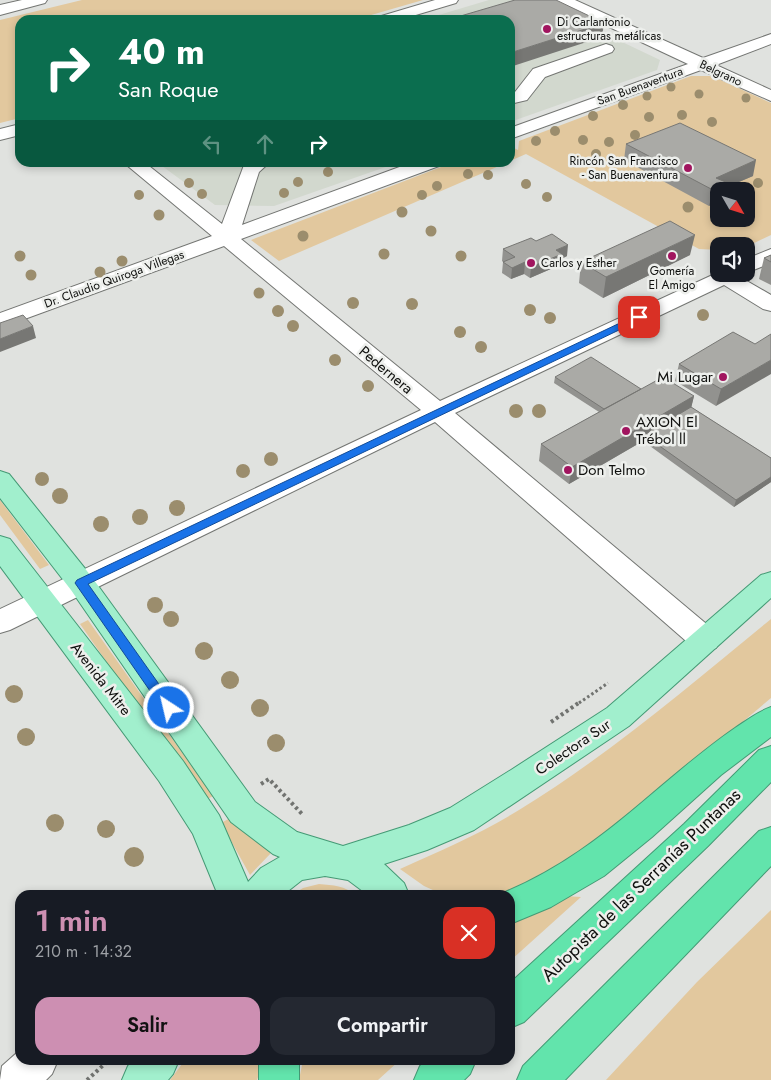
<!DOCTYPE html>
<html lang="es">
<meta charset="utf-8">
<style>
:root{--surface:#171b24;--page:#242831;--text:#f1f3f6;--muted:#9ea1a6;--accent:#cd8fb2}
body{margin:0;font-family:Jost,sans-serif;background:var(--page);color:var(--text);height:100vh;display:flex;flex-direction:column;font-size:19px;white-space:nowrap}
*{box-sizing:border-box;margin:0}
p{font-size:16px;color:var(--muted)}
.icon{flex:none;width:28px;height:28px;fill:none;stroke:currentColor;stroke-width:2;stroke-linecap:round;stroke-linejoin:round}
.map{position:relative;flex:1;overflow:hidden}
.details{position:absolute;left:15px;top:890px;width:500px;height:175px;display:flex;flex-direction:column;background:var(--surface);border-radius:15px;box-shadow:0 2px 8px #0003}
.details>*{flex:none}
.guide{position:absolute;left:15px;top:15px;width:500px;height:152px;border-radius:15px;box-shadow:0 2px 8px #0003;background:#0b6e4f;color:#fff;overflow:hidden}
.needle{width:32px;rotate:129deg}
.controls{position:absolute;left:710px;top:182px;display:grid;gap:10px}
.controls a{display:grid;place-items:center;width:45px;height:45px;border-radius:10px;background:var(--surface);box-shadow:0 2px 8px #0003;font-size:25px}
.pin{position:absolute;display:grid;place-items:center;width:42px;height:42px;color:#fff;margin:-21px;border-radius:10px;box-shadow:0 2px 8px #0006}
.me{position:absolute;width:55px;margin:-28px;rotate:325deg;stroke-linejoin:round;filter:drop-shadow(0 0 4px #0008)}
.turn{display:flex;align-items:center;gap:18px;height:105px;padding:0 20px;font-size:22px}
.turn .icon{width:65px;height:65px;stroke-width:2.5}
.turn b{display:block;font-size:35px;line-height:42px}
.lanes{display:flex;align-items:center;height:48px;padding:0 20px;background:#0003;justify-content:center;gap:25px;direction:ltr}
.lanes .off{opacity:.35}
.round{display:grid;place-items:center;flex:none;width:52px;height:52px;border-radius:15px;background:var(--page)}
.summary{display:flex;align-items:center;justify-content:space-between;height:85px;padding:0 20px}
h1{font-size:30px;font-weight:600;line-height:38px;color:var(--accent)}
.cta{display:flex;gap:10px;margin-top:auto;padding:10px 20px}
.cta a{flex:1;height:58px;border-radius:15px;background:var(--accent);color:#111;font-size:20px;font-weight:600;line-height:58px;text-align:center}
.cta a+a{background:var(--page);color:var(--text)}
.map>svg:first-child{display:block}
.built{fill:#d2d8ce}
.green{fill:#e2c89e;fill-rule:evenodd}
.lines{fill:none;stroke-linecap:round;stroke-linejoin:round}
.minor-casing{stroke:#747673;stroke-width:2}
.major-casing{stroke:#459a75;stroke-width:2}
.highway-casing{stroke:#459a75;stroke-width:2}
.path-far1{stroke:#717370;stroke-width:3;stroke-dasharray:2.5 2.5;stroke-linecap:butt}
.path{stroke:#717370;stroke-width:4;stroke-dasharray:3 3;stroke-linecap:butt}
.minor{fill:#fff;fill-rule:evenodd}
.major{fill:#a1efcd;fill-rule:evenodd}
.highway{fill:#62e4ac;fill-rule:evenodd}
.tree{fill:#9b8d6d}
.wall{fill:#92928f}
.shaded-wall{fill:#777774}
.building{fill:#aaaaa6;stroke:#777774}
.route{fill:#1a73e8;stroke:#114b97}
.poi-dot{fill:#a1155f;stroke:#edefec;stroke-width:2}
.labels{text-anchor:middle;stroke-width:5;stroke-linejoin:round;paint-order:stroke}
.far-poi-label{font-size:12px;fill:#0f100e;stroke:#edefec;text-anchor:start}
.far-street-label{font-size:12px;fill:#0f100e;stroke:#edefec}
.street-label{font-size:15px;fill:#0f100e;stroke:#edefec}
.poi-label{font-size:15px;fill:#0f100e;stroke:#edefec;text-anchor:start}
.near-street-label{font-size:18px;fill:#0f100e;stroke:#edefec}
</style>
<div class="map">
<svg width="771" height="1080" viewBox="0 0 771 1080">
<rect width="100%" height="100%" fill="#e0e2df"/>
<path class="built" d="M489 0H534L660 60 657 70 510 122V20H422Z
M158 163H397L274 206 215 205Z"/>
<path class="green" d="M82 0H423L354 20H20V118L0 123V20Z
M691 76H712L771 103V235L746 247 719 246V250L699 249 526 154 510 161V146L518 150 519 141ZM719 191H746V219H719Z
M454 162 506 163 279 261 251 240Z
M0 500 49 565 40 569 0 515Z
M771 619V698L588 852 510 895H444L424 886 400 869C440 851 482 833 519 810 609 755 690 685 771 619Z
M88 620 213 796 204 801 80 624Z
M232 817 271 853 250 875 221 823Z
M319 884C333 885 345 886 356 895H292L303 888Z
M565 896 581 897 510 961V922Z
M771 910V1080H606L697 982Z
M185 1060H262L263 1062 257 1080H170Z
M303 1060H400L378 1080H299Z"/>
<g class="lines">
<defs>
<path id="minor" d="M22 0H47L45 3 0 15V5Z
M435 0H458L456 3 399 20H375L378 17Z
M556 0H575L703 58 771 34V44L716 65 771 90V101L701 70 510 139V128L688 64 558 3Z
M606 44 612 46 614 49 612 52 545 77 527 100 510 104V94L515 92 533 69Z
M20 124V135L0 140V129Z
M123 162H144L222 224 244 165 248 162H270L259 172 242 225 413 162H441L439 166 241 239 440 401 719 272V274H741L740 277 771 295V311L763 309 724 285 455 413 716 632 720 640 716 648 705 651 694 648 435 422 10 630 0 633V609L421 410 224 246 0 328V313L212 236Z
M771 249V263L746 273V259Z
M20 1050V1060H58L52 1074 46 1080H0L2 1066Z"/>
<path id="major" d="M0 471 9 474 91 576 255 802 297 832 343 846 409 825 450 808 511 770 607 708 761 575 771 572V598L629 726 474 830 427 850 384 864 404 883 409 895H368L348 880 325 876 302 880 283 895H218L193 834 159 781 0 566V536L10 539 183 761 219 815 248 882 261 868 280 857 273 854 231 822 71 590 0 498Z
M133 1060H179L173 1074 168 1080H122L128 1066Z"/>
<path id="highway" d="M771 707V737L721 775 652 837 604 876 551 907 510 924V895H498C558 871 603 836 652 794 679 771 706 748 735 728 747 720 757 712 771 707Z
M771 746V782L708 846 524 1022 510 1028V983L684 824 759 750Z
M771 827V866L565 1080H517L523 1066 759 831Z
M259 1060H299V1080H259Z
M426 1060H476L470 1074 464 1080H414L420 1066Z"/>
</defs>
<use href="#minor" class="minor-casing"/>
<use href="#major" class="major-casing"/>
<use href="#highway" class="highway-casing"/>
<path class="path-far1" d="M579 703 608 683"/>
<path class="path" d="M551 722 580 702
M261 784 269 779 303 815
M87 1080 109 1060"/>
<use href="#minor" class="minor"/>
<use href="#major" class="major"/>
<use href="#highway" class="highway"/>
</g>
<g class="tree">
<circle cx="671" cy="87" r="4.5"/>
<circle cx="699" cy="94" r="4.5"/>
<circle cx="647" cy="96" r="4.5"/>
<circle cx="746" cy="98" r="4.5"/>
<circle cx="623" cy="105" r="5"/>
<circle cx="682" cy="115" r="5"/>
<circle cx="593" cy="116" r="5"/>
<circle cx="649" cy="117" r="5"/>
<circle cx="712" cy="122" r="5"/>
<circle cx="555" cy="131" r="5"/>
<circle cx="635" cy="135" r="5"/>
<circle cx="583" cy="140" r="5"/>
<circle cx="536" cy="141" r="5"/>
<circle cx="609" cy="142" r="5"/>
<circle cx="596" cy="154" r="5"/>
<circle cx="328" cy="172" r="5"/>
<circle cx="468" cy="174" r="5"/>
<circle cx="488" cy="175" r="5"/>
<circle cx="298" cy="182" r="5"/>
<circle cx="189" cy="183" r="5"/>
<circle cx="758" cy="183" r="5"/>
<circle cx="526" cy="184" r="5"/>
<circle cx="437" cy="186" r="5"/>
<circle cx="284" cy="193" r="5"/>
<circle cx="202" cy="194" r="5"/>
<circle cx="139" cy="195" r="5"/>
<circle cx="422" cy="195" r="5"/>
<circle cx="547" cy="197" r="5"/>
<circle cx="688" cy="207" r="5.5"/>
<circle cx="402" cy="212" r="5.5"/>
<circle cx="159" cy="215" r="5.5"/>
<circle cx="431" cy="231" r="5.5"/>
<circle cx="303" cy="236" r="5.5"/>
<circle cx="384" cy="254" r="5.5"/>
<circle cx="20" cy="256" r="5.5"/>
<circle cx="461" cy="256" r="5.5"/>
<circle cx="122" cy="261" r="5.5"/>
<circle cx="100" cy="272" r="5.5"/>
<circle cx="31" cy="275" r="5.5"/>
<circle cx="259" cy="293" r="5.5"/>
<circle cx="353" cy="303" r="6"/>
<circle cx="412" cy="304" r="6"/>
<circle cx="530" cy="310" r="6"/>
<circle cx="278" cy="311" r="6"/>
<circle cx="703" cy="315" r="6"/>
<circle cx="550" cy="318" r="6"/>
<circle cx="293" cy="326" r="6"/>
<circle cx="460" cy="332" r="6"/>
<circle cx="481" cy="347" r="6"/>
<circle cx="335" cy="360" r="6"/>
<circle cx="368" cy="386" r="6"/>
<circle cx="516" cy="411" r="7"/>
<circle cx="539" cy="411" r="7"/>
<circle cx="271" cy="459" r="7"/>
<circle cx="243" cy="471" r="7"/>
<circle cx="42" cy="479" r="7"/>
<circle cx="60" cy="496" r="8"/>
<circle cx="177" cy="508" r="8"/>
<circle cx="140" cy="517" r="8"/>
<circle cx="101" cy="524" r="8"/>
<circle cx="155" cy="605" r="8"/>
<circle cx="171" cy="619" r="8"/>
<circle cx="204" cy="651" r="9"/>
<circle cx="230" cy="680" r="9"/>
<circle cx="14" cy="694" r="9"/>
<circle cx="260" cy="708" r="9"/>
<circle cx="26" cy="737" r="9"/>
<circle cx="276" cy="743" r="9"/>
<circle cx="55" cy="823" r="9"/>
<circle cx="106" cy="829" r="9"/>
<circle cx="134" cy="857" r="10"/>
</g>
<path class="wall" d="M626 144 753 176 727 187 726 191H719L709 206 624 160Z
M536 241 567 256 561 259 560 265 530 278 524 274 511 279 502 273 503 262 502 261 503 249Z
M690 255 603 298 579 283 581 262Z
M771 255V285L759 279 764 258Z
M755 344 716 406 675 381 679 364Z
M555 377 694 396 691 407 771 458V482L734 507 643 441 569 484 539 461 541 444 599 412 554 383Z"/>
<path class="shaded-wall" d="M604 23 602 37 510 67V53Z
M756 160 753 176 727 187 726 191H719V202L709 206 716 178Z
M695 235 690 255 603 298 606 277Z
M568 245 567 256 561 259 560 265 530 278 531 267 556 250Z
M525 262 524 274 511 279 512 268Z
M33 326 36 338 0 352V339Z
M771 360V374L716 406 721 389Z
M694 396 690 413 644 435 643 441 569 484 572 467Z
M771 477V482L734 507 736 500Z"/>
<path class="building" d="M515 0H556L604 23 510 53V20H447Z
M680 123 756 160 716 178 728 183 713 190 626 144Z
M670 221 695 235 606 277 581 262Z
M552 234 568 245 556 250 562 254 531 267 525 262 512 268 503 262 515 257 503 249 531 238 536 241Z
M771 255V262L764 258Z
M23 315 33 326 0 339V323Z
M733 332 755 344 771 334V360L721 389 679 364Z
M591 357 641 389 604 409 555 377Z
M663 377 694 396 572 467 541 444Z
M691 407 771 458V477L736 500 644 435Z"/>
<path class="route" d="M639 314 644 317 642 319 88 584 173 704 175 708 173 711 169 713 164 711 75 583 77 580Z"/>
<g class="poi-dot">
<circle cx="547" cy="29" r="5"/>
<circle cx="688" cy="168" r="5"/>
<circle cx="672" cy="256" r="5"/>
<circle cx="531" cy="263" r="5"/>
<circle cx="723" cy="377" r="5"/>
<circle cx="626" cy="431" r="5"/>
<circle cx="568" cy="470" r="5"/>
</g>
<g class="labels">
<g class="far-poi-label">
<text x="557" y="26">Di Carlantonio<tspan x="557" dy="14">estructuras metálicas</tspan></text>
<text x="678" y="165" text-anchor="end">Rincón San Francisco<tspan x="678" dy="14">- San Buenaventura</tspan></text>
<text x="541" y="267">Carlos y Esther</text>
<text x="672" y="275" text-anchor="middle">Gomería<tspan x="672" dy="14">El Amigo</tspan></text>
</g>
<g class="far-street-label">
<text transform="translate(721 73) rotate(25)" y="4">Belgrano</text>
<text transform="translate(640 86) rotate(-20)" y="4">San Buenaventura</text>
<text transform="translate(114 279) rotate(-20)" y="4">Dr. Claudio Quiroga Villegas</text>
</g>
<g class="street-label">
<text transform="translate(386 370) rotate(40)" y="5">Pedernera</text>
<text transform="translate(101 679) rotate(52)" y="5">Avenida Mitre</text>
<text transform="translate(573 747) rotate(-34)" y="5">Colectora Sur</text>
</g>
<g class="poi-label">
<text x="713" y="382" text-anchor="end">Mi Lugar</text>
<text x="636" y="427">AXION El<tspan x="636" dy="17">Trébol ll</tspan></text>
<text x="578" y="475">Don Telmo</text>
</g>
<g class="near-street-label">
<text transform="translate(641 885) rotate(-44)" y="6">Autopista de las Serranías Puntanas</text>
</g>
</g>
</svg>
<div class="controls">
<a><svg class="needle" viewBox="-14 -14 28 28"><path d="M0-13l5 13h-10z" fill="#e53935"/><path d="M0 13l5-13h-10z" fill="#9ea1a6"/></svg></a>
<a><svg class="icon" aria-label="sound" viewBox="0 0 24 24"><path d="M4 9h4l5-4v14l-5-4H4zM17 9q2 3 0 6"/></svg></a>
</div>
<div class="pin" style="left:639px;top:317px;background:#d93025"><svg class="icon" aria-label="arrive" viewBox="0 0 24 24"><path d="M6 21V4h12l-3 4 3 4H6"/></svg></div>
<svg class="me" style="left:169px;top:708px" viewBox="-20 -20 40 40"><circle r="17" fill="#1a73e8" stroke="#fff" stroke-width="3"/><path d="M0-11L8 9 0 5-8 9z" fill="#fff"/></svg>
<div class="guide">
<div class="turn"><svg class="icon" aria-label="right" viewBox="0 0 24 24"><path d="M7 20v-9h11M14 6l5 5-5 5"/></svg><div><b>40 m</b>San Roque</div></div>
<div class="lanes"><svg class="icon off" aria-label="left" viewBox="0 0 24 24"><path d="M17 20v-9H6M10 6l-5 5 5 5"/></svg><svg class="icon off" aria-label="ahead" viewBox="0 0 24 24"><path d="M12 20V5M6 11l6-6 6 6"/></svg><svg class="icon" aria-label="right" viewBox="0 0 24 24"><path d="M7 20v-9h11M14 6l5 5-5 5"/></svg></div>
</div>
<section class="details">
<div class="summary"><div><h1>1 min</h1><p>210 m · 14:32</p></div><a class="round" style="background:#d93025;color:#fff"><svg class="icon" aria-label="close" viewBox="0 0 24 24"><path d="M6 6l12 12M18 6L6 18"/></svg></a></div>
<div class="cta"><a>Salir</a><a>Compartir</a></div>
</section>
</div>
